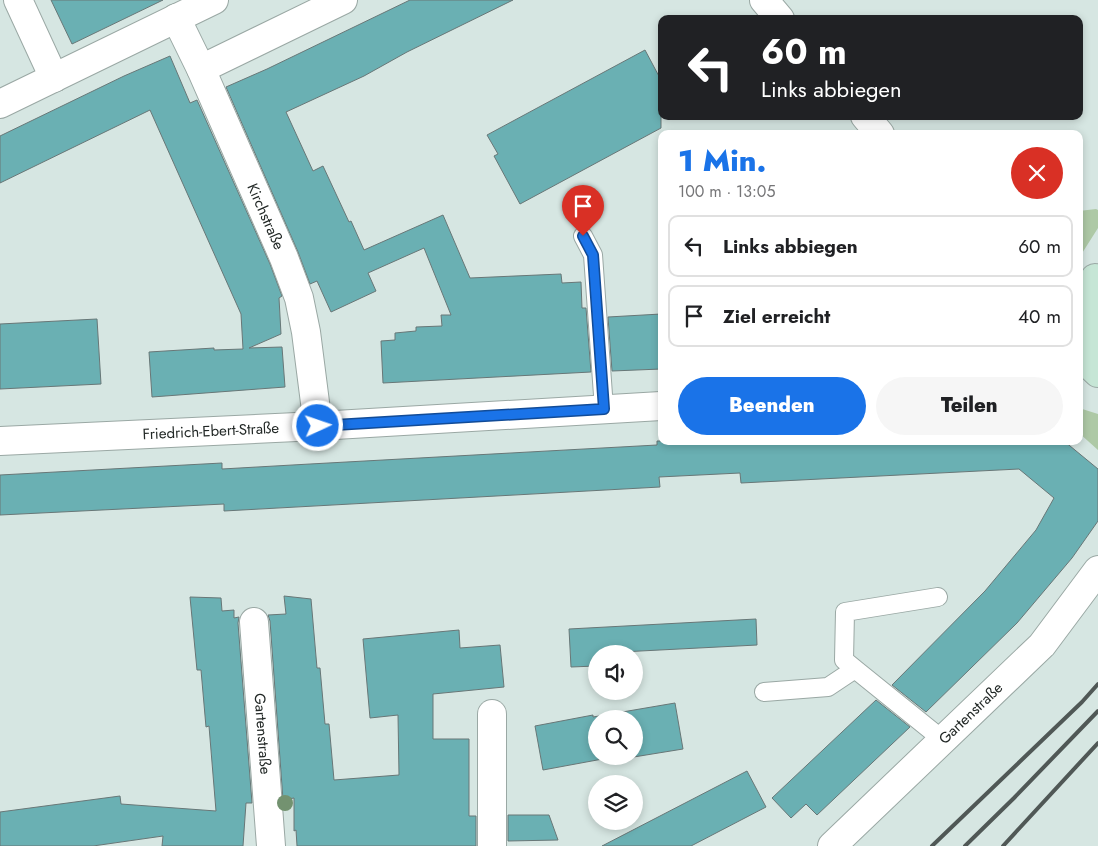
<!DOCTYPE html>
<html lang="de">
<meta charset="utf-8">
<style>
:root{--surface:#fff;--page:#f6f6f6;--text:#202124;--muted:#757577;--line:#e0e0e0;--accent:#1a73e8}
body{margin:0;font-family:Jost,sans-serif;background:var(--page);color:var(--text);height:100vh;display:flex;flex-direction:column;font-size:19px;white-space:nowrap}
*{box-sizing:border-box;margin:0}
p{font-size:16px;color:var(--muted)}
.icon{flex:none;width:28px;height:28px;fill:none;stroke:currentColor;stroke-width:2;stroke-linecap:round;stroke-linejoin:round}
.map{position:relative;flex:1;overflow:hidden}
.drawer{position:absolute;left:658px;top:130px;width:425px;height:315px;display:flex;flex-direction:column;background:var(--surface);border-radius:10px;box-shadow:0 2px 8px #0003}
.drawer>*{flex:none}
.banner{position:absolute;left:658px;top:15px;width:425px;height:105px;border-radius:10px;box-shadow:0 2px 8px #0003;background:#202124;color:#fff;overflow:hidden}
.buttons{position:absolute;left:588px;top:645px;display:grid;gap:10px}
.buttons a{display:grid;place-items:center;width:55px;height:55px;border-radius:50%;background:var(--surface);box-shadow:0 2px 8px #0003;font-size:25px}
.pin{position:absolute;display:grid;place-items:center;width:42px;height:42px;color:#fff;margin:-51px -21px;border-radius:50% 50% 50% 0;rotate:-45deg;box-shadow:0 0 5px #0007}
.pin .icon{rotate:45deg}
.me{position:absolute;width:55px;margin:-28px;rotate:87deg;stroke-linejoin:round;filter:drop-shadow(0 0 4px #0008)}
.turn{display:flex;align-items:center;gap:18px;height:105px;padding:0 20px;font-size:22px}
.turn .icon{width:65px;height:65px;stroke-width:2.5}
.turn b{display:block;font-size:35px;line-height:42px}
.round{display:grid;place-items:center;flex:none;width:52px;height:52px;border-radius:26px;background:var(--page)}
.headline{display:flex;align-items:center;justify-content:space-between;height:85px;padding:0 20px}
h1{font-size:30px;font-weight:800;line-height:38px;color:var(--accent)}
.action{display:flex;gap:10px;margin-top:auto;padding:10px 20px}
.action a{flex:1;height:58px;border-radius:30px;background:var(--accent);color:#fff;font-size:20px;font-weight:800;line-height:58px;text-align:center}
.action a+a{background:var(--page);color:var(--text)}
ul{padding:0;list-style:none}
li{display:flex;align-items:center;gap:15px;height:62px;margin:0 10px 8px;padding:0 10px;border:2px solid var(--line);border-radius:10px}
li div{flex:1}
li b{display:block;font-size:19px}
li em{font-style:normal}
.map>svg:first-child{display:block}
.green{fill:#aec9a6}
.building{fill:#6ab0b3;stroke:#687777;fill-rule:evenodd}
.lines{fill:none;stroke-linecap:round;stroke-linejoin:round}
.lane-casing{stroke:#9aa8a4;stroke-width:20}
.street-casing{stroke:#9aa8a4;stroke-width:30}
.secondary-casing{stroke:#9aa8a4;stroke-width:30}
.lane{stroke:#fff;stroke-width:18}
.street{stroke:#fff;stroke-width:28}
.secondary{stroke:#c6e6d6;stroke-width:28}
.rail{stroke:#505856;stroke-width:4}
.tree{fill:#739270}
.route-casing{stroke:#114b97;stroke-width:12}
.route{stroke:#1a73e8;stroke-width:9}
.labels{text-anchor:middle;stroke-width:4.5;stroke-linejoin:round;paint-order:stroke}
.street-label{font-size:15px;fill:#222826;stroke:#fff}
</style>
<div class="map">
<svg width="1098" height="846" viewBox="0 0 1098 846">
<rect width="100%" height="100%" fill="#d6e6e2"/>
<path class="green" d="M1096 209 1098 210V228L1079 258V211Z
M1079 408 1098 414V450L1079 433Z"/>
<path class="building" d="M51 0H163L72 44Z
M410 0H513L407 52 364 76 286 112 313 171 323 166 349 222 351 221 364 250 443 215 470 278 561 274 562 283 581 282 582 308H586L591 372 383 383 381 341 395 340V333L416 331V327L442 326 441 315H451L424 248 368 273 376 291 331 312 317 281 310 284 298 252 226 87 267 69Z
M645 50 661 80V128L520 204 494 156 498 154 487 135Z
M170 56 190 103 197 100 270 264 282 296 279 298 281 334 249 348 282 347 285 387 152 397 149 352 214 348V350L243 349 241 314 150 110 0 183V136L124 76Z
M661 314V369L612 371 608 317Z
M97 319 101 384 0 389V324Z
M657 441H1064L1098 469V521L1072 558 1017 623 926 712 892 685 985 591 1036 530 1054 498 1019 469 741 483 740 473 659 477 660 487 224 511V504L0 515V475L222 463V469L310 464 657 445Z
M284 596 311 599 317 668H320L325 724H329L334 780 399 775 398 715 370 718 363 639 459 630 460 648 500 645 504 687 433 694V739H469V816H476V846H297L296 830 294 831V798L283 800 270 621 268 615 286 614Z
M190 597 221 598 222 611 234 610V618L239 617 238 623 252 803H246L243 846H162L163 836 93 846H0V812L120 796 121 804 216 811 209 726 206 727 201 670H197Z
M756 619 757 645 621 652V654H596V666L571 667 569 629Z
M876 700 910 727 817 815 806 804 791 818 772 798Z
M675 703 683 749 609 761 608 758 543 770 535 726 593 715V717ZM596 719H634V756H596Z
M747 771 766 807 691 846H602Z
M508 815H549L558 840 508 841Z"/>
<g class="lines">
<defs>
<path id="lane" d="M583 236 593 255 604 409
M855 669 844 660 845 612 938 597
M764 692 828 687 855 669 943 740"/>
<g id="street">
<path d="M18 0 54 78"/>
<path d="M764 0 780 19"/>
<path id="s1" d="M176 18 201 69 284 258 299 298 306 332 318 426"/>
<path d="M201 69 343 0"/>
<path d="M0 104 214 0"/>
<path d="M865 116 880 134"/>
<path id="s2" d="M0 441 318 426 661 406"/>
<path id="s3" d="M254 622 271 846"/>
<path d="M492 846V714"/>
<path id="s4" d="M832 846 1042 645 1098 570"/>
</g>
<path id="secondary" d="M1095 278C1091 301 1091 322 1098 345
M1079 355 1098 373"/>
</defs>
<use href="#lane" class="lane-casing"/>
<use href="#street" class="street-casing"/>
<use href="#secondary" class="secondary-casing"/>
<use href="#lane" class="lane"/>
<use href="#street" class="street"/>
<use href="#secondary" class="secondary"/>
<path class="rail" d="M932 846 1082 702 1098 684
M965 846 1014 798 1098 711
M1003 846 1098 743"/>
</g>
<circle class="tree" cx="285" cy="803" r="8"/>
<g class="lines">
<defs>
<path id="route" d="M318 426 604 409 593 255 583 236"/>
</defs>
<use href="#route" class="route-casing"/>
<use href="#route" class="route"/>
</g>
<g class="labels">
<g class="street-label">
<text dy="5" stroke="none"><textPath href="#s1" startOffset="218">Kirchstraße</textPath></text>
<text dy="5" stroke="none"><textPath href="#s2" startOffset="211">Friedrich-Ebert-Straße</textPath></text>
<text dy="5" stroke="none"><textPath href="#s4" startOffset="192">Gartenstraße</textPath></text>
<text dy="5" stroke="none"><textPath href="#s3" startOffset="112">Gartenstraße</textPath></text>
</g>
</g>
</svg>
<div class="buttons">
<a><svg class="icon" aria-label="sound" viewBox="0 0 24 24"><path d="M4 9h4l5-4v14l-5-4H4zM17 9q2 3 0 6"/></svg></a>
<a><svg class="icon" aria-label="search" viewBox="0 0 24 24"><circle cx="10" cy="10" r="6"/><path d="M15 15l6 6"/></svg></a>
<a><svg class="icon" aria-label="layers" viewBox="0 0 24 24"><path d="M12 4l9 5-9 5-9-5zM3 14l9 5 9-5"/></svg></a>
</div>
<div class="pin" style="left:583px;top:236px;background:#d93025"><svg class="icon" aria-label="arrive" viewBox="0 0 24 24"><path d="M6 21V4h12l-3 4 3 4H6"/></svg></div>
<svg class="me" style="left:318px;top:426px" viewBox="-20 -20 40 40"><circle r="17" fill="#1a73e8" stroke="#fff" stroke-width="3"/><path d="M0-11L8 9 0 5-8 9z" fill="#fff"/></svg>
<div class="banner">
<div class="turn"><svg class="icon" aria-label="left" viewBox="0 0 24 24"><path d="M17 20v-9H6M10 6l-5 5 5 5"/></svg><div><b>60 m</b>Links abbiegen</div></div>
</div>
<section class="drawer">
<div class="headline"><div><h1>1 Min.</h1><p>100 m · 13:05</p></div><a class="round" style="background:#d93025;color:#fff"><svg class="icon" aria-label="close" viewBox="0 0 24 24"><path d="M6 6l12 12M18 6L6 18"/></svg></a></div>
<ul>
<li><svg class="icon" aria-label="left" viewBox="0 0 24 24"><path d="M17 20v-9H6M10 6l-5 5 5 5"/></svg><div><b>Links abbiegen</b></div><em>60 m</em></li>
<li><svg class="icon" aria-label="arrive" viewBox="0 0 24 24"><path d="M6 21V4h12l-3 4 3 4H6"/></svg><div><b>Ziel erreicht</b></div><em>40 m</em></li>
</ul>
<div class="action"><a>Beenden</a><a>Teilen</a></div>
</section>
</div>
